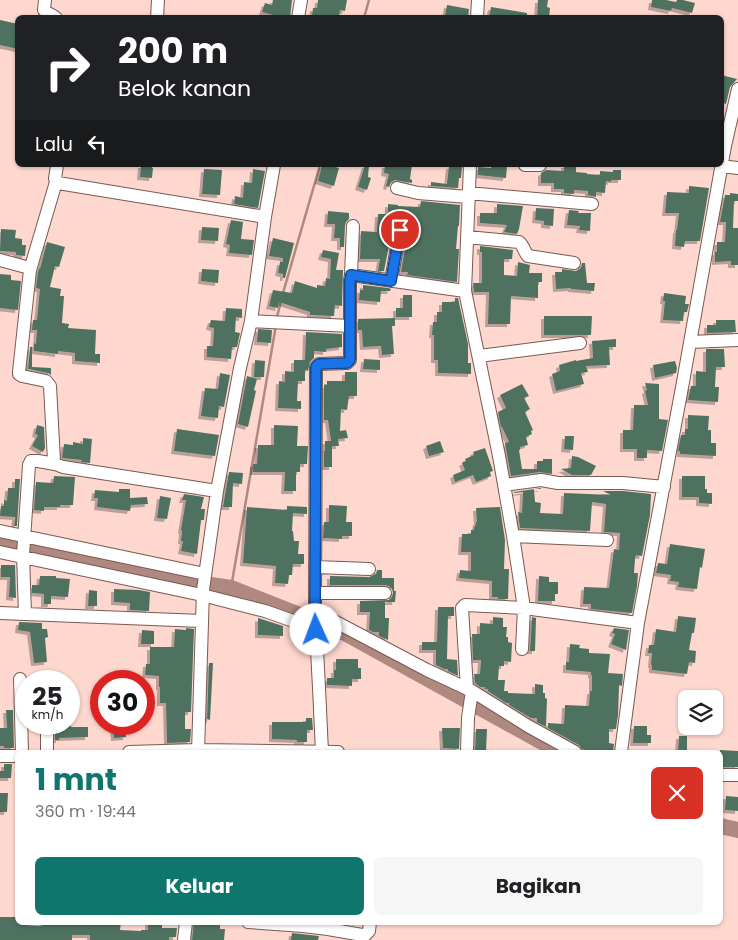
<!DOCTYPE html>
<html lang="id">
<meta charset="utf-8">
<style>
:root{--surface:#fff;--page:#f6f6f6;--text:#202124;--muted:#757577;--accent:#0f766e}
body{margin:0;font-family:Poppins,sans-serif;background:var(--page);color:var(--text);height:100vh;display:flex;flex-direction:column;font-size:19px;white-space:nowrap}
*{box-sizing:border-box;margin:0}
p{font-size:16px;color:var(--muted)}
.icon{flex:none;width:28px;height:28px;fill:none;stroke:currentColor;stroke-width:2;stroke-linecap:round;stroke-linejoin:round}
.map{position:relative;flex:1;overflow:hidden}
.side{position:absolute;left:15px;top:750px;width:708px;height:175px;display:flex;flex-direction:column;background:var(--surface);border-radius:8px;box-shadow:0 1px 4px #0004}
.side>*{flex:none}
.banner{position:absolute;left:15px;top:15px;width:709px;height:152px;border-radius:8px;box-shadow:0 1px 4px #0004;background:#202124;color:#fff;overflow:hidden}
.fabs{position:absolute;left:678px;top:690px;display:grid;gap:10px}
.fabs a{display:grid;place-items:center;width:45px;height:45px;border-radius:8px;background:var(--surface);box-shadow:0 1px 4px #0004;font-size:25px}
.speed{position:absolute;left:15px;top:670px;display:flex;gap:10px;font-size:25px;font-weight:700;text-align:center}
.speed>*{display:grid;place-content:center;width:65px;height:65px;border-radius:50%;background:var(--surface);box-shadow:0 1px 4px #0004;line-height:1}
.speed small{font-size:12px;font-weight:400}
.speed .limit{border:8px solid #d22;background:#fff;color:#111}
.pin{position:absolute;display:grid;place-items:center;width:42px;height:42px;color:#fff;margin:-21px;border:2px solid #fff;border-radius:50%;box-shadow:0 1px 5px #0007}
.me{position:absolute;width:55px;margin:-28px;rotate:358deg;stroke-linejoin:round;filter:drop-shadow(0 0 4px #0008)}
.turn{display:flex;align-items:center;gap:18px;height:105px;padding:0 20px;font-size:22px}
.turn .icon{width:65px;height:65px;stroke-width:2.5}
.turn b{display:block;font-size:35px;line-height:42px}
.then{display:flex;align-items:center;height:48px;padding:0 20px;background:#0003;gap:10px;font-size:19px}
.round{display:grid;place-items:center;flex:none;width:52px;height:52px;border-radius:8px;background:var(--page)}
.headline{display:flex;align-items:center;justify-content:space-between;height:85px;padding:0 20px}
h1{font-size:30px;font-weight:700;line-height:38px;color:var(--accent)}
.cta{display:flex;gap:10px;margin-top:auto;padding:10px 20px}
.cta a{flex:1;height:58px;border-radius:8px;background:var(--accent);color:#fff;font-size:20px;font-weight:700;line-height:58px;text-align:center}
.cta a+a{background:var(--page);color:var(--text)}
.map>svg:first-child{display:block}
.lines{fill:none;stroke-linecap:round;stroke-linejoin:round}
.stream{stroke:#af897f;stroke-width:2.5}
.river{stroke:#af897f;stroke-width:16}
.building{fill:#4f7260;filter:url(#shadow)}
.minor-casing{stroke:#795951;stroke-width:14}
.minor{stroke:#fff;stroke-width:12}
.route-casing{stroke:#114b97;stroke-width:12}
.route{stroke:#1a73e8;stroke-width:9}
</style>
<div class="map">
<svg width="738" height="940" viewBox="0 0 738 940">
<defs>
<filter id="shadow"><feDropShadow dx="-3" dy="3" stdDeviation="0" flood-color="#0004"/></filter>
</defs>
<rect width="100%" height="100%" fill="#fed8ce"/>
<g class="lines">
<path class="stream" d="M364 18 369 0
M283 293 320 165
M277 317 281 301
M231 588 276 325"/>
<path class="river" d="M0 541 191 582 231 588 345 633 560 752
M720 826 738 830"/>
</g>
<path class="building" d="M273 0H292L290 18H284L262 12 265 3 272 5Z
M318 0H347L345 11 340 10 339 18 312 16 313 8H317Z
M538 0H548L547 7 550 8 549 18H537Z
M652 0H666L676 2 677 0H683L695 3 692 13 672 8 671 11 651 7Z
M447 5 469 9 468 18H456L445 16Z
M491 7 527 13V18H489Z
M0 20 18 24V49L0 45Z
M721 75 737 79 730 87 726 104 721 102Z
M141 165H152V168H153L152 178 140 177Z
M322 165H328L339 168 334 186 318 181Z
M365 165H369L368 177 371 178 367 190 358 187Z
M385 165H412L410 179 412 180V183L395 180 391 182 389 187 386 186 389 174 384 173Z
M492 165 507 166 506 178 478 175V167L491 168Z
M564 165H576V172L587 173V174L600 175V171L613 172V170H621V180H611V182L606 181 605 193 596 192V197L588 195V191L574 190V194L564 193V189H554V183H541V173L546 170 564 171Z
M449 166 462 167 461 178H459L458 188 431 186V182L447 184Z
M204 169 222 170 220 195 202 194Z
M253 169 265 171 258 208 234 204 235 196 243 198 244 182 252 183Z
M689 186 709 188 700 241H685L684 247 675 246 676 230H677L679 213H665L667 192 689 193Z
M730 193 738 194V201H734L733 228H738V265H731V261L715 262V252H717V242H725L726 222H720L725 195H730Z
M421 201 460 205 459 226H458L456 249H459L457 282 407 275 408 272H401L408 231 407 226 402 222 397 223 393 225H386L385 241H390L384 271H378L380 259H360L361 231 377 232 378 214H388V204L398 205V206L420 207Z
M497 204 523 206 519 229 517 234 504 232 507 225 480 223V213H497Z
M536 208 554 209 553 226 544 225V221L535 220Z
M569 210 579 211 578 213H591L590 231 579 230 580 226 567 225Z
M328 211 349 213V219L346 222 345 226 344 247H340V238H334L335 224H327Z
M231 220 243 222 241 239 254 240 252 255 229 253 230 245 226 244Z
M202 227 219 228 218 241 201 240Z
M1 229 16 230 15 238 22 239V245H26L25 256 16 255V252L0 251Z
M273 238 294 243 285 278H283V274L278 273 280 262H283V258L269 256Z
M47 242 65 247 59 267 55 266 50 287 61 289 60 296H64L62 323 69 324 68 328 96 330 95 354H100V363L75 361V353L58 351V354L34 351V343L36 344 37 330H32L33 320H37L40 289 36 288 38 272 39 268 40 269Z
M480 246 513 250 512 259H504V275L517 276 518 262 530 265 529 273H542V282H538V298L511 296 510 324H488L489 292H474L473 283H482V252H480Z
M323 250 339 253 336 270H343L342 306 335 305 334 316 310 315V312L279 302 278 308 269 306 273 290 292 293 295 281 317 288V285L325 286 326 278 330 279 331 259 321 257Z
M582 263H585L587 283H595L594 291 571 289V288L556 289 555 272H562V269L576 271 581 268Z
M202 269 219 270 218 283 201 281Z
M0 274 11 275V280L21 281 18 310 0 308Z
M363 285 388 288 391 289 390 291H381L380 302 359 300 360 290H363Z
M664 293 686 296 685 304H689L687 312H684L683 321 663 320 665 301H663Z
M403 295H412V317H396V308H403Z
M455 298H458L468 344V363H471V374L438 373V360H434V335H432L433 322H437V312H442V302H455Z
M226 308 242 309V318L236 317 235 332 240 333 237 347H232L231 359 207 357V346H213L214 328 209 327 211 320 225 321Z
M544 316H592L591 335H544Z
M395 318V326H392L394 354 382 355 381 346 363 347 362 330H358V319Z
M716 320H735L736 332 707 333V325H716Z
M258 329 272 330 271 343 257 342Z
M306 332 342 334V347L326 349V352L314 351V358L310 362 308 371 305 370V381H298L297 401H301V409L278 408 279 381 285 382V371L294 372V360H305Z
M616 339V347H609L610 365 586 366 588 372 581 373 584 384 556 391 552 374 560 371 559 365 576 360V361L593 358 592 341Z
M30 347H32V367L51 368V375L48 373 28 369Z
M706 349H724L725 367H716L715 387H719L718 402 688 400 691 386H696V371L706 372Z
M364 359 380 360V370L363 369Z
M255 360 265 361 264 377H254Z
M675 361 677 368 676 373 655 378 653 365Z
M345 372H357V396H349L347 410 341 409 340 431 346 430 348 438 338 439 339 446H332V467H324V451H325V441H331L328 420H324V385H327V381H345Z
M220 373 230 375 224 407 219 406 218 418 201 416 205 388 218 389Z
M247 376 257 379 254 390 256 391 248 427 238 424Z
M645 383 659 384V419L668 420 662 451 647 450V458H637V449H623V430H633L634 405H648L645 391 647 390Z
M522 384 529 396 524 398 530 409 525 412 533 430 531 431 532 434 526 437 528 445 520 447V450H519L522 469H537V461H543V459H552V474L540 472 511 476 505 443 509 442 502 427H501L498 412 506 408 500 395Z
M688 415 709 416 708 430H711V443H716V456L680 454V451H678L681 435H685V429H688Z
M37 425 44 427 45 448 43 452 32 446 38 435 35 434Z
M274 425 298 426 297 446H308L307 464H300V472H296V491H284L285 472H253V464H257L258 445H274Z
M177 429 219 435 215 456 174 451Z
M565 436H574L573 450 564 449Z
M83 438 92 439 90 463 81 462 82 460 62 458 64 444 73 445V442L83 444Z
M440 441 444 452 429 456 426 446Z
M485 448 493 471 490 472 491 476 476 482 473 475 455 482 453 475 465 470 462 463 466 461 465 459 474 455 473 452Z
M572 456 578 457 596 466 591 475H572L561 469 571 468Z
M229 472 243 473 242 484 233 483 232 507H223Z
M54 476 75 477 73 505H60V507H44V511L34 510 36 482 53 483Z
M682 476H705V489H707V493H712V504L699 503V497H682Z
M15 479H20L17 526H14L15 517 0 516 1 506H4V500L7 501 8 488H15Z
M541 488V489H534L535 502 541 503 540 513 563 514 564 493 611 495 603 491H623L651 494 650 515 642 556 636 555 635 559 634 573H638L637 586 632 613 591 609V604H583L584 587 609 588 614 549 619 550 620 533 604 532 606 504 592 502 590 531 520 528 518 512 522 513 523 492 514 493V492Z
M119 489H130V498L147 497 148 504 131 505 130 511 97 507 98 498H94L95 490 119 492Z
M184 494 204 497 201 509H205L204 520H201L197 554 181 551 183 541H181L182 531 181 530 186 500H182Z
M160 496 171 498 167 519 157 518Z
M329 505 347 506 346 522H352V536H342V539L323 538 324 522H329Z
M287 506 307 507V514L293 513 292 531H293L294 541H299L298 554H304V564H293L292 575H289L288 584 275 583 276 566 243 563 247 507 287 510Z
M500 507 505 540 504 569H509L508 599H498V597H492V581L459 578 460 570 471 571V552H461L462 534H471V530H474V527H475L476 522H477L476 508Z
M670 544 705 549 702 568 700 567 697 589 678 587 679 582 670 581 671 575 656 573 658 563 667 564Z
M1 565H15L16 598 9 597 10 577H1Z
M377 570H382V578H394V591H396L395 602H385V618H389L388 640 379 636V632H373L369 630 370 612H360V601L389 600 392 597 393 593 392 589 389 586 385 585H330V576L369 577 376 574Z
M40 576H56V578L70 579 68 597 51 596V604H44V594L32 593V585H39Z
M539 576 549 577V582H558V594H555V601H538Z
M114 589 139 590 150 592 149 611 130 610V603L114 602Z
M89 590 97 591V606H88Z
M438 607H454V616H448L447 659 457 660 458 676 448 671V669H444L436 665V650H422V642H437Z
M678 616 696 618 694 633H692L689 650 696 651 695 663 689 662 687 674 652 670V665H651L652 653H648L649 645H654L656 629 676 632Z
M493 617 503 618V627H507L506 637H508V642L512 643 511 662 504 661V666H499L498 680H505L504 691H508V693L535 694V684L543 685V693H545V698L547 699 546 727 537 722V718H531L509 705V703H506L488 691V689H485V687H480L475 683 474 674H480L481 660H473L472 634H480V623L493 624Z
M532 617 536 618 535 651H530Z
M258 618 283 626V636L258 635Z
M19 622 42 623V629H47L48 637 45 638 47 662 34 663 30 632 18 630Z
M186 628 194 629 191 712H185V729H191L190 742 167 743 166 703H160V687H159V676L145 675 146 664H150V647H174L175 629 186 630Z
M614 628 629 630 626 650 611 644 615 634 612 633Z
M142 630 154 631V644H141Z
M570 644 580 645 579 648 589 649V653L610 654 608 673 623 674 622 686 619 685 618 715 616 729H609V743L614 744 613 752H591L582 749 579 745 548 728V723L564 724 565 705 589 706 590 691H592V675H591V672L566 670V662H569Z
M336 659H358V668H361V679H352V686L327 685V678H334V670H336Z
M209 663H213L210 720 207 719Z
M6 710H13L14 748H4V746H0V728H7Z
M306 718H312L313 730H307V742H297V740L272 739V722H306Z
M55 724H71V727H88V737L59 738V740H55Z
M113 724H125L126 737 114 738Z
M634 726H647V735H651V743H633Z
M442 728H460L459 749 443 748Z
M476 729H487L486 752H475Z
M679 736H687V752H678Z
M720 750 738 751V767H720Z
M4 764H12L11 778H0V771H4Z
M0 793H8L7 812H0Z
M726 796 738 797V811L725 810Z
M0 917H18V922H26L25 925 42 926V922H121L120 930 141 931V930H148V922H162V928H177L176 937H169V940H90V935H72V940H0Z
M194 922H220V929H225L224 940H192Z
M292 933 319 936 318 940H291Z"/>
<g class="lines">
<defs>
<path id="minor" d="M45 0 44 10C47 14 52 14 56 18
M157 18 158 0
M298 18 301 0
M477 18 478 0
M57 165 55 179 58 183 265 217
M470 165 465 291 499 456 513 536 524 608 522 649
M525 165H540
M721 166 738 168
M397 188 418 193 468 197
M468 193 592 204
M467 237 519 242C524 246 524 252 528 256L574 263
M0 260 26 267 30 270 19 372V374L22 376 46 381 50 386 54 461 55 464 63 467 217 491
M30 270 56 182
M351 275 353 226
M391 281 400 230
M251 321 350 326
M690 342 738 340
M479 356 580 343
M55 464 38 461H31L29 465 23 555 25 614 202 621
M504 485 541 480 558 483H623L664 487
M0 531 205 574
M513 536 607 540
M0 552 202 595 265 611 316 629
M315 567 369 569
M315 593H385
M315 611 427 670 472 691 528 726 575 752
M0 613 25 614
M20 679 22 752
M467 689 462 608 465 605 524 608 638 623
M47 724V752
M129 752 198 750 338 752
M198 752 203 590 217 491 240 368 251 321 265 217 274 165
M322 752 319 688 315 611 316 367 319 364 347 363 350 360V280L351 275 465 291
M467 752 468 718 472 691
M621 752 638 623 683 382 725 146 738 89
M0 756H18
M720 775H738
M248 922 303 926 328 929 362 935H365L369 931 370 922
M184 940 186 922"/>
</defs>
<use href="#minor" class="minor-casing"/>
<use href="#minor" class="minor"/>
</g>
<g class="lines">
<defs>
<path id="route" d="M316 630 315 611 316 367 319 364 347 363 350 360V280L351 275 391 281 400 230"/>
</defs>
<use href="#route" class="route-casing"/>
<use href="#route" class="route"/>
</g>
</svg>
<div class="fabs">
<a><svg class="icon" aria-label="layers" viewBox="0 0 24 24"><path d="M12 4l9 5-9 5-9-5zM3 14l9 5 9-5"/></svg></a>
</div>
<div class="speed"><div>25<small>km/h</small></div><div class="limit">30</div></div>
<div class="pin" style="left:400px;top:230px;background:#d93025"><svg class="icon" aria-label="arrive" viewBox="0 0 24 24"><path d="M6 21V4h12l-3 4 3 4H6"/></svg></div>
<svg class="me" style="left:316px;top:630px" viewBox="-20 -20 40 40"><circle r="19" fill="#fff"/><path d="M0-13L10 11 0 6-10 11z" fill="#1a73e8"/></svg>
<div class="banner">
<div class="turn"><svg class="icon" aria-label="right" viewBox="0 0 24 24"><path d="M7 20v-9h11M14 6l5 5-5 5"/></svg><div><b>200 m</b>Belok kanan</div></div>
<div class="then">Lalu<svg class="icon" aria-label="left" viewBox="0 0 24 24"><path d="M17 20v-9H6M10 6l-5 5 5 5"/></svg></div>
</div>
<section class="side">
<div class="headline"><div><h1>1 mnt</h1><p>360 m · 19:44</p></div><a class="round" style="background:#d93025;color:#fff"><svg class="icon" aria-label="close" viewBox="0 0 24 24"><path d="M6 6l12 12M18 6L6 18"/></svg></a></div>
<div class="cta"><a>Keluar</a><a>Bagikan</a></div>
</section>
</div>
